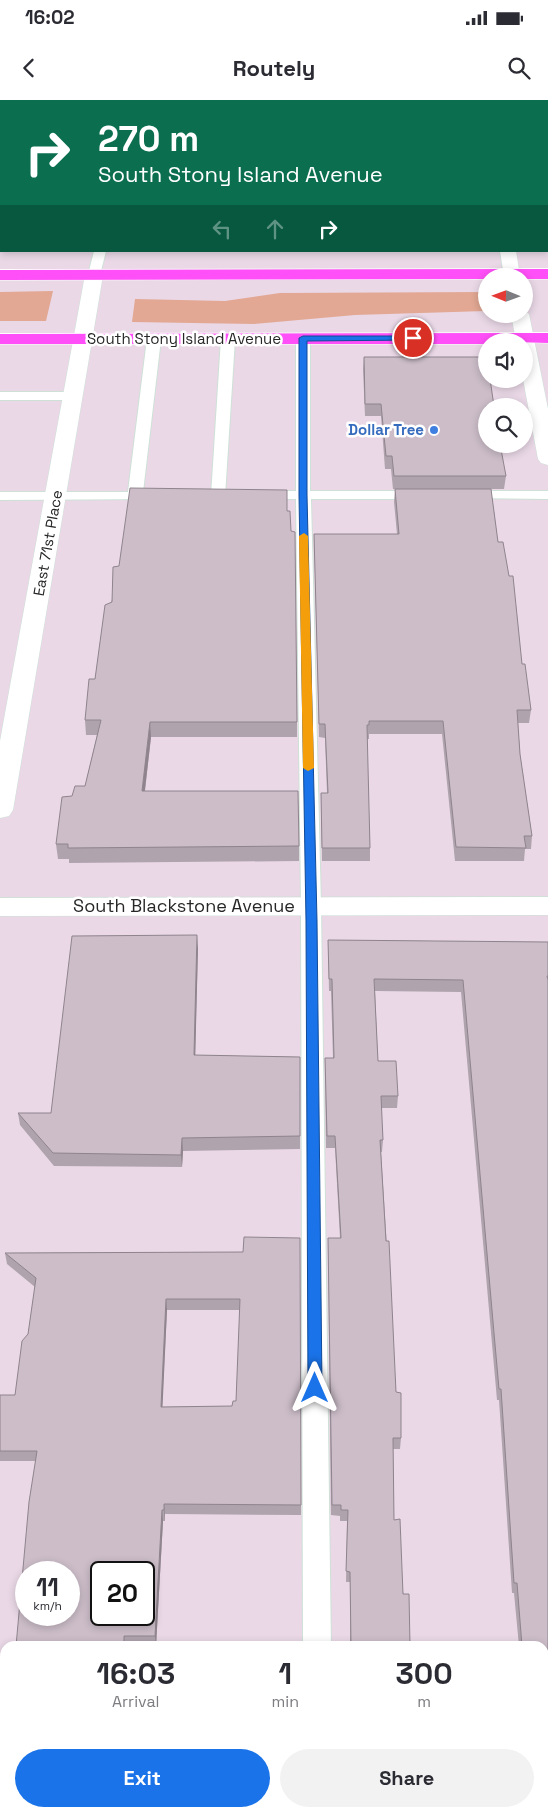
<!DOCTYPE html>
<style>
:root{--surface:#fff;--page:#f2f2f3;--text:#2b2b33;--muted:#7c7c81;--accent:#1a73e8}
body{margin:0;font-family:"Space Grotesk",sans-serif;background:var(--page);color:var(--text);height:100vh;display:flex;flex-direction:column;font-size:19px;white-space:nowrap}
*{box-sizing:border-box;margin:0}
p{font-size:16px;color:var(--muted)}
.icon{flex:none;width:28px;height:28px;fill:none;stroke:currentColor;stroke-width:2;stroke-linecap:round;stroke-linejoin:round}
.map{position:relative;flex:1;overflow:hidden}
.panel{position:absolute;left:0px;top:1541px;width:549px;height:176px;display:flex;flex-direction:column;background:var(--surface);border-radius:15px 15px 0 0;box-shadow:0 2px 8px #0003}
.panel>*{flex:none}
.banner{position:absolute;left:0px;top:0px;width:549px;height:152px;box-shadow:0 2px 8px #0003;background:#0b6e4f;color:#fff;overflow:hidden}
.needle{width:32px;rotate:271deg}
.buttons{position:absolute;left:478px;top:168px;display:grid;gap:10px}
.buttons a{display:grid;place-items:center;width:55px;height:55px;border-radius:50%;background:var(--surface);box-shadow:0 2px 8px #0003;font-size:25px}
.speed{position:absolute;left:15px;top:1461px;display:flex;gap:10px;font-size:25px;font-weight:700;text-align:center}
.speed>*{display:grid;place-content:center;width:65px;height:65px;border-radius:50%;background:var(--surface);box-shadow:0 2px 8px #0003;line-height:1}
.speed small{font-size:12px;font-weight:400}
.speed .limit{border:2px solid #111;border-radius:8px;background:#fff;color:#111}
.pin{position:absolute;display:grid;place-items:center;width:42px;height:42px;color:#fff;margin:-21px;border:2px solid #fff;border-radius:50%;box-shadow:0 1px 5px #0007}
.me{position:absolute;width:55px;margin:-28px;rotate:0deg;stroke-linejoin:round;filter:drop-shadow(0 0 4px #0008)}
.turn{display:flex;align-items:center;gap:18px;height:105px;padding:0 15px;font-size:22px}
.turn .icon{width:65px;height:65px;stroke-width:2.5}
.turn b{display:block;font-size:35px;line-height:42px}
.lanes{display:flex;align-items:center;height:48px;padding:0 15px;background:#0003;justify-content:center;gap:25px;direction:ltr}
.lanes .off{opacity:.35}
.eta{display:flex;justify-content:space-evenly;align-items:center;height:85px;text-align:center}
.eta b{font-size:30px;font-weight:800;line-height:35px}
.action{display:flex;gap:10px;margin-top:auto;padding:10px 15px}
.action a{flex:1;height:58px;border-radius:30px;background:var(--accent);color:#fff;font-size:20px;font-weight:800;line-height:58px;text-align:center}
.action a+a{background:var(--page);color:var(--text)}
.status{display:flex;justify-content:space-between;align-items:center;height:35px;padding:0 25px;background:var(--surface);direction:ltr}
.status svg{height:14px;fill:currentColor}
header{display:flex;justify-content:space-between;align-items:center;height:65px;padding:0 15px;background:var(--surface);font-size:22px;font-weight:800}
.map>svg:first-child{display:block}
.green{fill:#e2a893}
.lines{fill:none;stroke-linecap:round;stroke-linejoin:round}
.lane-casing{stroke:#cee1d6;stroke-width:2}
.street-casing{stroke:#cee1d6;stroke-width:1}
.highway-casing{stroke:#fff;stroke-width:1}
.lane{fill:#fff;fill-rule:evenodd}
.street{fill:#fff;fill-rule:evenodd}
.highway{fill:#ff4ff8;fill-rule:evenodd}
.wall{fill:#afa3ad;fill-rule:evenodd}
.shaded-wall{fill:#8f848d}
.building{fill:#ccbdc9;stroke:#8f848d;fill-rule:evenodd}
.route{fill:#1a73e8;stroke:#114b97}
.slow{fill:#f59e0b}
.shop-dot{fill:#3f7fe0;stroke:#fff;stroke-width:2}
.labels{text-anchor:middle;stroke-width:5;stroke-linejoin:round;paint-order:stroke}
.far-street-label{font-size:15px;fill:#272727;stroke:#fff}
.far-shop-label{font-size:15px;font-weight:bold;fill:#366cbe;stroke:#fff;text-anchor:end}
.street-label{font-size:18px;fill:#272727;stroke:#fff}
</style>
<div class="status"><b>16:02</b><svg viewBox="0 0 49 12"><path d="M0 12V9h3v3zM5 12V6h3v6zM10 12V3h3v9zM15 12V0h3v12zM26 1h20v11H26zM47 4h2v5h-2z"/></svg></div>
<header><svg class="icon" aria-label="back" viewBox="0 0 24 24"><path d="M15 5l-7 7 7 7"/></svg>Routely<svg class="icon" aria-label="search" viewBox="0 0 24 24"><circle cx="10" cy="10" r="6"/><path d="M15 15l6 6"/></svg></header>
<div class="map">
<svg width="548" height="1717" viewBox="0 0 548 1717">
<rect width="100%" height="100%" fill="#ead8e7"/>
<path class="green" d="M53 191 46 221H0V192Z
M483 192 486 211 355 215 254 224 132 222 135 199 225 201 280 193Z"/>
<g class="lines">
<defs>
<path id="lane" d="M94 151H106L100 175 94 179 88 175Z
M303 234 310 238V391H420L425 392 427 395 425 398 420 399H311L321 806 331 1546H303L301 806 296 399H259L254 398 252 395 254 392 259 391H296V238Z
M154 235 161 239 143 392 160 393 162 396 160 399 0 400V392H128L147 239Z
M228 235 235 239 225 396 223 399H213L211 396 221 239Z
M0 292H74L81 296 74 300H0Z
M464 391H548V399L459 398 457 395 459 392Z
M304 1712H334V1717H304Z"/>
<path id="street" d="M470 0H484V1H470Z
M500 151H516L520 176H504Z
M94 170 100 171 103 175 13 710 9 716 0 718V641L85 175 88 171Z
M524 210 529 214 548 309V365L541 363 538 359 523 279 524 241H516L511 214H524Z
M548 797V815L0 816V798Z"/>
<path id="highway" d="M548 169V179H524V176H486V179L0 180V170Z
M548 233V243L486 241V244H0V234Z"/>
</defs>
<use href="#lane" class="lane-casing"/>
<use href="#street" class="street-casing"/>
<use href="#highway" class="highway-casing"/>
<use href="#lane" class="lane"/>
<use href="#street" class="street"/>
<use href="#highway" class="highway"/>
</g>
<path class="wall" d="M0 0 1 1V149H0Z
M512 0H548V83V1H513Z
M364 257 506 376 504 389H491L498 442 531 610 529 623H518L520 654 532 736 531 749H525L524 761H455L442 634H369V639H367L370 748V761H322L321 693H327L325 638 319 637 314 434H397L394 402 395 389H393L391 369H385L381 316H365L363 269Z
M287 411 291 431 297 622V637H151L145 691 299 746V761L69 763V759H58L56 744 72 696 85 686 97 635H86L85 620 95 579 119 466Z
M328 840 548 842V1717H535V1712H544V1546H519L514 1493H512L499 1300H497L492 1244 461 892 375 891 378 961 398 996 397 1008H381L383 1040 382 1052H381L396 1292 401 1338 400 1349H393L394 1420 410 1546H350V1482H346L347 1421H340V1416L331 1415 328 1150V1138H340L335 1048H326L325 958H333L331 891H329Z
M198 848 195 955 300 957V1049L183 1051 182 1067 54 1066 20 1025 18 1013H51Z
M243 1152 301 1405V1415L165 1414V1421H163L156 1546 126 1545 35 1361H0V1295H15L28 1234 35 1187 7 1164 5 1153ZM167 1210H240L236 1301 232 1306 162 1307Z"/>
<path class="shaded-wall" d="M1 4V16H0V5Z
M150 622 151 637 143 706 142 691Z
M197 835 198 848 195 967 194 955Z
M182 1038 183 1051 182 1067 181 1055Z
M166 1199 167 1210 162 1318 161 1307Z
M164 1404 165 1414V1421L164 1410Z
M162 1410 163 1421 156 1546 155 1536Z"/>
<path class="building" d="M0 0H444V1H1V7V4L0 5Z
M516 0H548V74V1H516Z
M1 14V137H0V15Z
M364 257H486V279H490L494 306H486V344H500L506 376H394L392 356H386L381 304H365Z
M130 388 287 390V411H290L291 431 295 432 297 622H150L142 691H298L299 746 68 748V744H56L62 697 72 696 75 686H85L101 620H85L89 579H95L105 505 112 502 113 467 119 466Z
M395 389H491L498 442H503L509 476H513L522 564H525L531 610H517L520 654 532 736H524L526 748 456 747 443 621H369V625H367L370 748H322L321 693H328L325 624H319L314 434H399Z
M197 835 194 955 300 957V1036L182 1038 181 1055 53 1053 18 1013H51L72 836Z
M328 840 548 842V876H547L548 880V1717H539L538 1712H544V1546H522L517 1483H514L501 1289H499L494 1233 463 880 374 879 378 961H396L398 996H381L383 1040H380L386 1141H389L396 1292 401 1293V1338H393L394 1420 400 1419 403 1494H409L410 1546H351L350 1472 346 1471 348 1410H341V1405H332L328 1138H341L335 1036H327L325 958H334L332 879H329Z
M244 1137 300 1138 301 1405 164 1404V1410H162L155 1536H124V1546H16L29 1402 37 1351H0V1295H15L22 1241 28 1234 36 1178 5 1153 243 1152ZM166 1199H240L236 1301H233L232 1306 161 1307ZM26 1472H69V1515H26ZM101 1472H144V1515H101Z
M5 1616V1712H124V1717H0V1655H1Z
M354 1712H447V1717H354Z"/>
<path class="route" d="M413 236 417 238 416 240 307 241V395L317 821 322 1288 320 1293 315 1294 310 1293 308 1288 306 821 299 395V238L303 236Z"/>
<path class="slow" d="M304 433 308 436 314 668 308 671 303 668 299 436Z"/>
<circle class="shop-dot" cx="434" cy="330" r="5"/>
<g class="labels">
<g class="far-street-label">
<text x="184" y="244">South Stony Island Avenue</text>
<text transform="translate(48 443) rotate(-80)" y="5">East 71st Place</text>
</g>
<g class="far-shop-label">
<text x="424" y="335">Dollar Tree</text>
</g>
<g class="street-label">
<text x="184" y="812">South Blackstone Avenue</text>
</g>
</g>
</svg>
<div class="buttons">
<a><svg class="needle" viewBox="-14 -14 28 28"><path d="M0-13l5 13h-10z" fill="#e53935"/><path d="M0 13l5-13h-10z" fill="#7c7c81"/></svg></a>
<a><svg class="icon" aria-label="sound" viewBox="0 0 24 24"><path d="M4 9h4l5-4v14l-5-4H4zM17 9q2 3 0 6"/></svg></a>
<a><svg class="icon" aria-label="search" viewBox="0 0 24 24"><circle cx="10" cy="10" r="6"/><path d="M15 15l6 6"/></svg></a>
</div>
<div class="speed"><div>11<small>km/h</small></div><div class="limit">20</div></div>
<div class="pin" style="left:413px;top:238px;background:#d93025"><svg class="icon" aria-label="arrive" viewBox="0 0 24 24"><path d="M6 21V4h12l-3 4 3 4H6"/></svg></div>
<svg class="me" style="left:315px;top:1288px" viewBox="-20 -20 40 40"><path d="M0-17L14 15 0 8-14 15z" fill="#1a73e8" stroke="#fff" stroke-width="4"/></svg>
<div class="banner">
<div class="turn"><svg class="icon" aria-label="right" viewBox="0 0 24 24"><path d="M7 20v-9h11M14 6l5 5-5 5"/></svg><div><b>270 m</b>South Stony Island Avenue</div></div>
<div class="lanes"><svg class="icon off" aria-label="left" viewBox="0 0 24 24"><path d="M17 20v-9H6M10 6l-5 5 5 5"/></svg><svg class="icon off" aria-label="ahead" viewBox="0 0 24 24"><path d="M12 20V5M6 11l6-6 6 6"/></svg><svg class="icon" aria-label="right" viewBox="0 0 24 24"><path d="M7 20v-9h11M14 6l5 5-5 5"/></svg></div>
</div>
<section class="panel">
<div class="eta">
<div><b>16:03</b><p>Arrival</p></div>
<div><b>1</b><p>min</p></div>
<div><b>300</b><p>m</p></div>
</div>
<div class="action"><a>Exit</a><a>Share</a></div>
</section>
</div>
